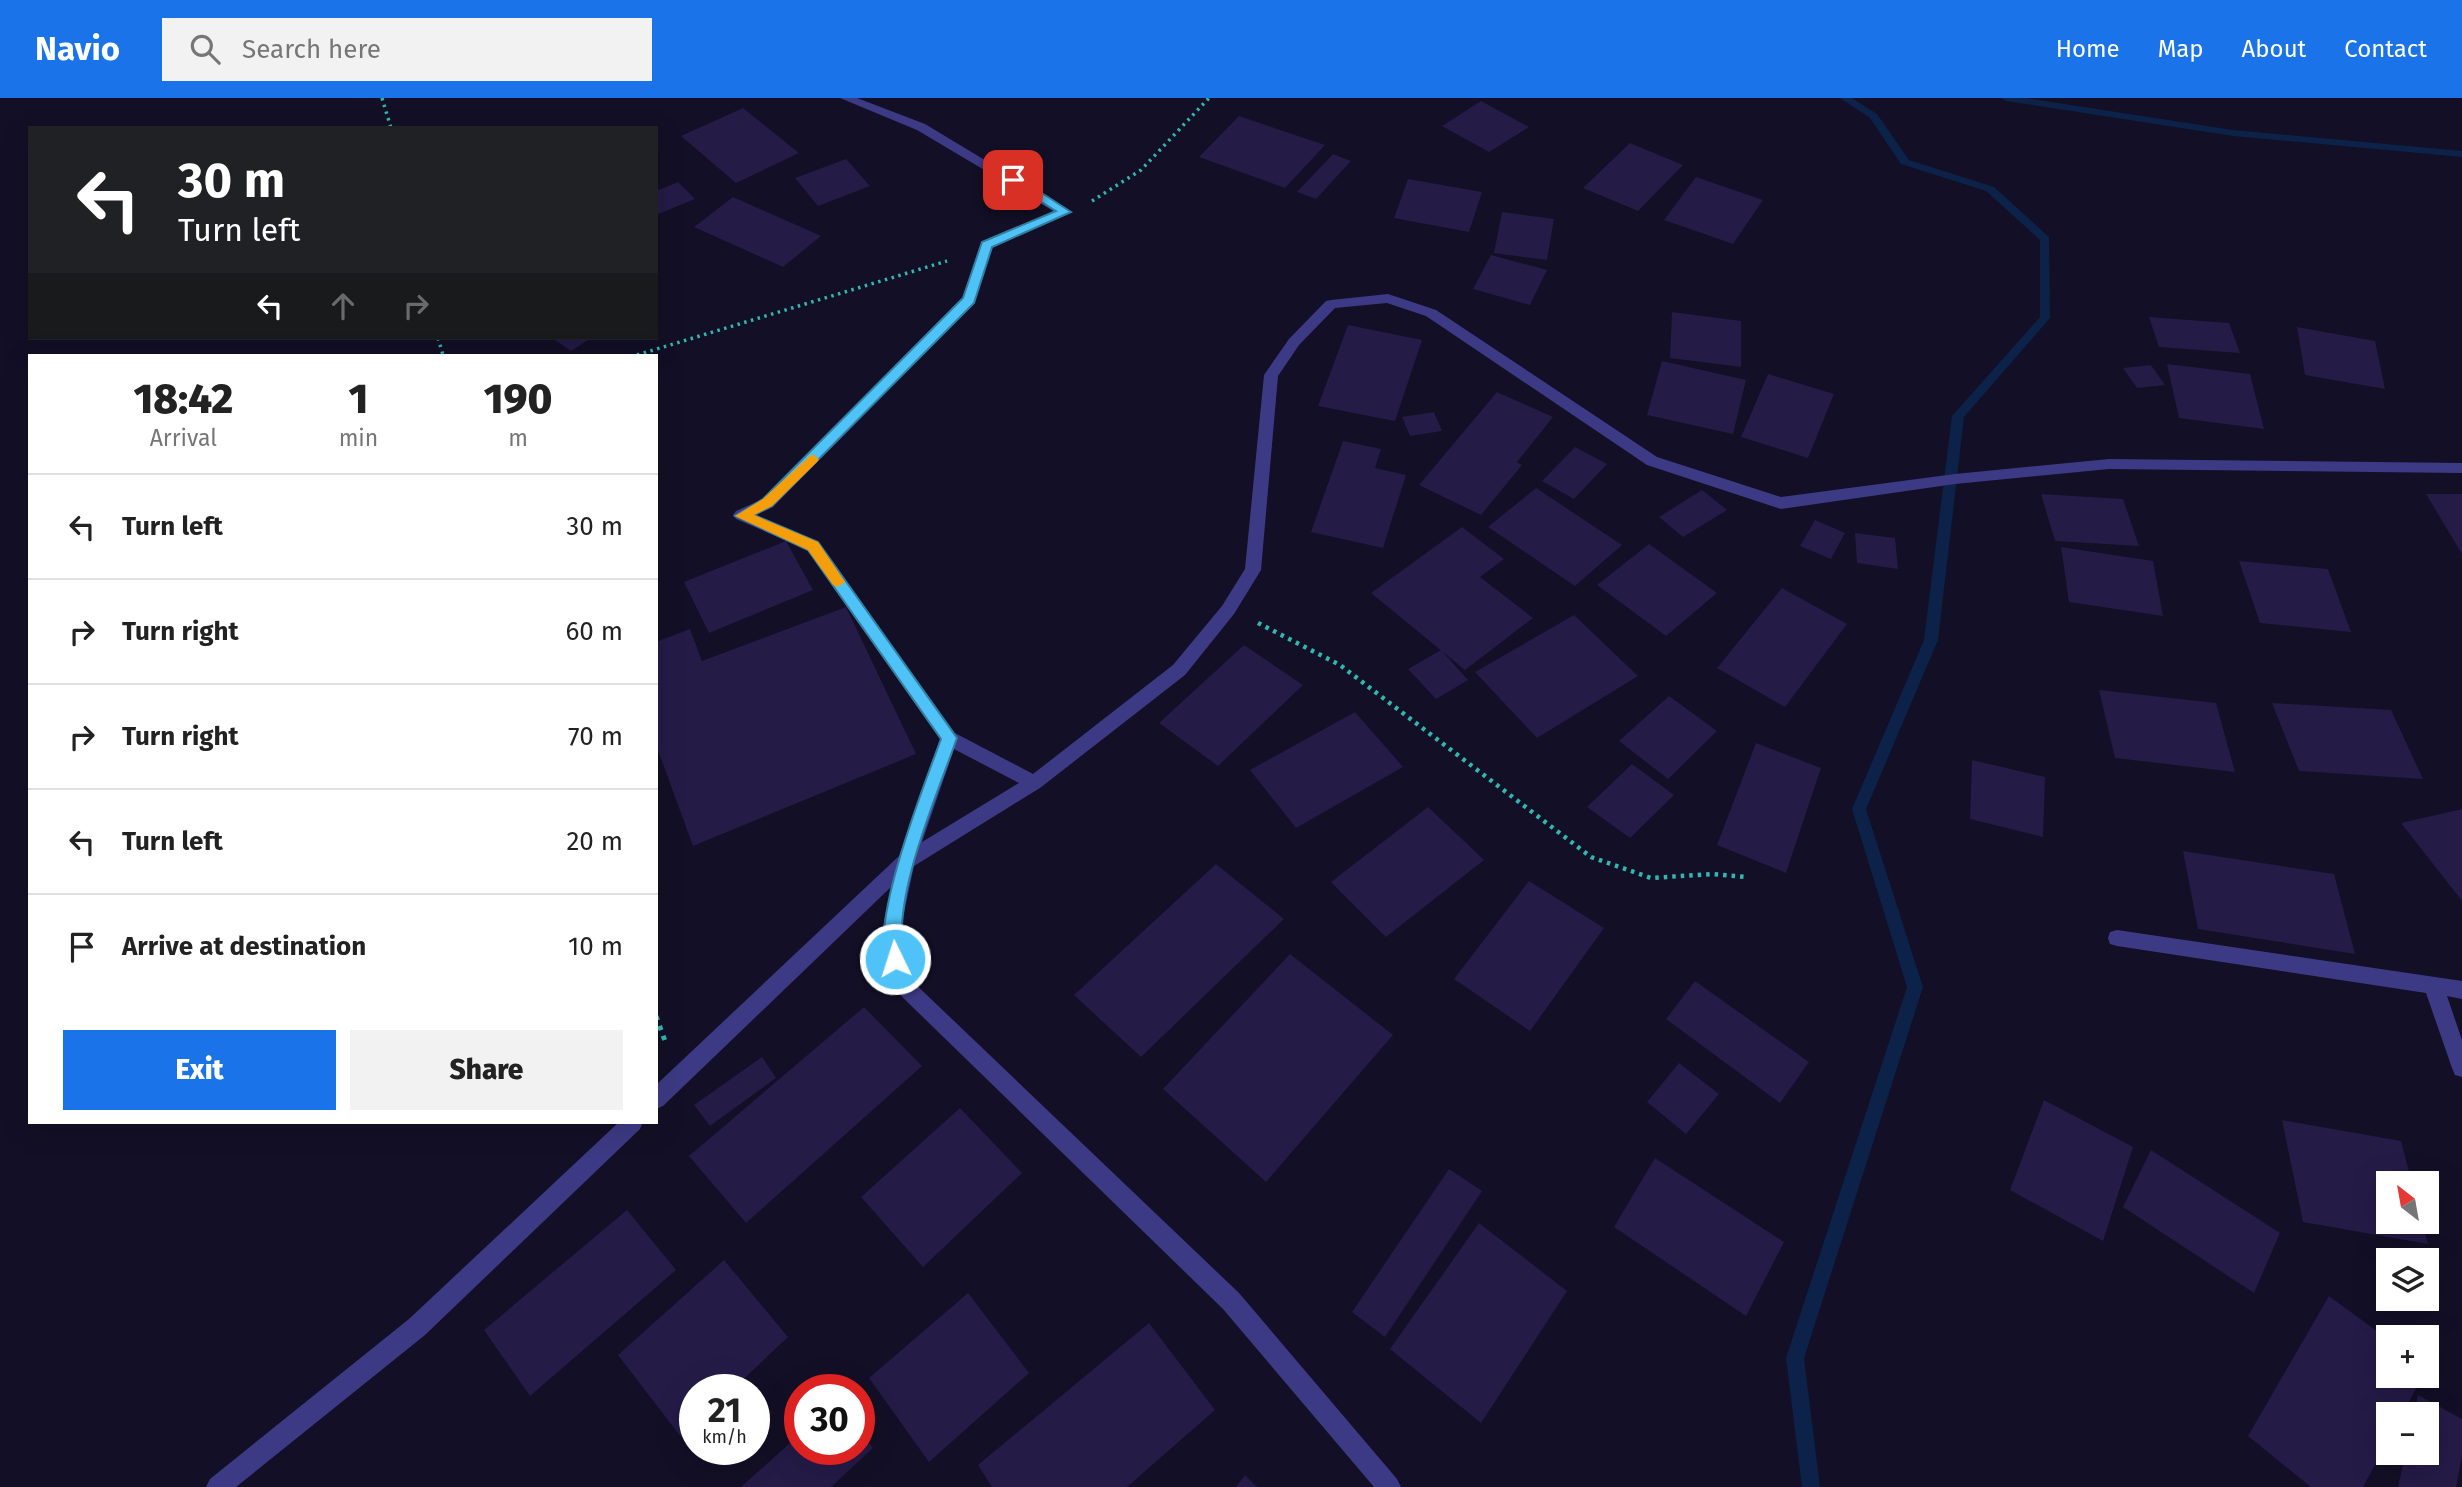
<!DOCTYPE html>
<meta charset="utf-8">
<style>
:root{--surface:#fff;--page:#f2f2f2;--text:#222;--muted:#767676;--line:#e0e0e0;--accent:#1a73e8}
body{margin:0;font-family:"Fira Sans",sans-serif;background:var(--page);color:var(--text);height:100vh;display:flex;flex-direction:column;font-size:26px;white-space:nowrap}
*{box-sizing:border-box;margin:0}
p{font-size:23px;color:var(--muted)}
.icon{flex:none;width:38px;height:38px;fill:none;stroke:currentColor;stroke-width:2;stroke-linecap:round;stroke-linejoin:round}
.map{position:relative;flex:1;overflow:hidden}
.panel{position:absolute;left:28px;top:256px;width:630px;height:770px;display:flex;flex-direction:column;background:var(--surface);border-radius:0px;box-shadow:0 7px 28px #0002}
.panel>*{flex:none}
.banner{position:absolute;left:28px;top:28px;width:630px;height:214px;border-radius:0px;box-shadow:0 7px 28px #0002;background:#202124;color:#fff;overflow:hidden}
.needle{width:46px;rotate:329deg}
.buttons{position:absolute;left:2376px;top:1073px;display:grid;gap:14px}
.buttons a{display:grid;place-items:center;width:63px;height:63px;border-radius:0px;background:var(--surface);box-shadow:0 7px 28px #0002;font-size:35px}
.speed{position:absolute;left:679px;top:1276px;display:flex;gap:14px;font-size:35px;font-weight:700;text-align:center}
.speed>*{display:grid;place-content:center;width:91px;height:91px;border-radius:50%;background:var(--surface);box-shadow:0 7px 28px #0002;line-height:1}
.speed small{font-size:18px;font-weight:400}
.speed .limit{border:10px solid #d22;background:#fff;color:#111}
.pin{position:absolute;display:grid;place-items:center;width:60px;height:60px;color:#fff;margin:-30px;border-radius:14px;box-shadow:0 4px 10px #0006}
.me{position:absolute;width:77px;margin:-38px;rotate:356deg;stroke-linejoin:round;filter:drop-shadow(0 0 5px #0008)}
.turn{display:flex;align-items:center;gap:24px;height:147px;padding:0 35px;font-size:32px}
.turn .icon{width:91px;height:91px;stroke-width:2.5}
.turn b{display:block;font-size:49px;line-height:60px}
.lanes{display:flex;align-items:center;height:66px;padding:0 35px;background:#0003;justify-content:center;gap:35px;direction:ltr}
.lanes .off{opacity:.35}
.eta{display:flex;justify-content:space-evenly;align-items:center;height:119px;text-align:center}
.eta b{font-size:42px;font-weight:800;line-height:49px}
.action{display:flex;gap:14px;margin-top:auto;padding:14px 35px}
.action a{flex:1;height:80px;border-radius:0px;background:var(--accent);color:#fff;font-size:28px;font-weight:800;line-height:80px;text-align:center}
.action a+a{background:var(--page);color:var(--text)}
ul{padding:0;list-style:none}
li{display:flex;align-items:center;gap:21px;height:105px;padding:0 35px;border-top:2px solid var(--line)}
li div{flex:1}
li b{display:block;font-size:26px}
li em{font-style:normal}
header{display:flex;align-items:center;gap:42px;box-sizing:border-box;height:98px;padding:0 35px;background:var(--accent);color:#fff}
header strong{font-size:33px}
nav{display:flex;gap:38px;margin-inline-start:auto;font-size:24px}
.search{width:490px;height:63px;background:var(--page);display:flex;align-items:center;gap:18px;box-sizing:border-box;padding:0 24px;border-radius:0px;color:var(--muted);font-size:26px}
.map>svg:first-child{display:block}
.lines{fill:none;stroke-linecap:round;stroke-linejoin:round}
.stream{fill:#0c2248;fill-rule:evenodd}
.building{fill:#241b47}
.path-far2{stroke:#2fb8b0;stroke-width:3.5;stroke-dasharray:2.5 4.5;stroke-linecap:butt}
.path-far1{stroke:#2fb8b0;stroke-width:4.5;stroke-dasharray:3.5 5;stroke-linecap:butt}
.path{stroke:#2fb8b0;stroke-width:5;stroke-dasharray:4.5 6;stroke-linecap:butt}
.street{fill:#3d3a85;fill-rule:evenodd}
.route{fill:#4fc3f7;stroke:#337fa1;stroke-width:2}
.slow{fill:#f59e0b}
</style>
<header>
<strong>Navio</strong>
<div class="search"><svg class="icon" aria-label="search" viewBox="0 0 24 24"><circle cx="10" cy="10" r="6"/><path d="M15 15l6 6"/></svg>Search here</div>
<nav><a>Home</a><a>Map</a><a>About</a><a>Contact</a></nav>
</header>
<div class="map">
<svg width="2462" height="1389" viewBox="0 0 2462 1389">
<rect width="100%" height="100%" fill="#130f26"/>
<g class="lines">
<path class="stream" d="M1840 0H1852L1877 16 1909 62 1994 89 2049 139 2050 220 1964 319 1938 542 1866 711 1923 889 1804 1260 1820 1389H1802L1786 1260 1907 889 1852 711 1924 542 1952 318 2040 219V142L1986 93 1901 66 1870 20Z
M2001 0H2025L2233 32 2462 53V59L2233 38 2006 3Z"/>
</g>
<path class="building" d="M1481 3 1529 29 1489 54 1442 28Z
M743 10 799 55 736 85 681 38Z
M1239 18 1325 47 1285 90 1199 59Z
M1630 45 1683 67 1638 113 1583 90Z
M1333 56 1351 63 1316 101 1297 94Z
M846 61 870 88 818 108 795 80Z
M1696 79 1763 102 1733 146 1664 122Z
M1408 81 1482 94 1469 134 1394 120Z
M678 84 695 101 656 117V93Z
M733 99 821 138 783 169 694 129Z
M1502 114 1554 121 1547 162 1494 155Z
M1491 157 1547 172 1530 207 1473 191Z
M1672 214 1741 223V269L1670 260Z
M2149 219 2229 225 2240 255 2159 249Z
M1348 227 1422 242 1395 323 1318 308Z
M2297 229 2375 243 2385 291 2305 277Z
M552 240H591L571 253Z
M1662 263 1746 282 1733 336 1647 317Z
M2167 266 2250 276 2264 331 2179 320Z
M2151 267 2165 287 2137 290 2123 270Z
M1768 276 1834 296 1808 360 1741 339Z
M1497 294 1553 319 1517 364 1522 367 1481 417 1419 387Z
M1434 314 1442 333 1410 338 1402 319Z
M1343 343 1381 351 1375 370 1406 377 1383 450 1311 434Z
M1575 349 1607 366 1574 401 1542 383Z
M1536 390 1622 447 1575 488 1488 429Z
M1702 392 1727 412 1683 439 1659 419Z
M2041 396 2123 401 2139 448 2055 443Z
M2426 396H2462V456Z
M1815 422 1845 435 1831 461 1800 448Z
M1462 429 1504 461 1480 479 1533 520 1465 572 1371 495Z
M1855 435 1895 440 1898 471 1857 465Z
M786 443 813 492 709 535 684 484Z
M1649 446 1717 495 1666 538 1597 487Z
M2061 449 2153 463 2163 518 2069 504Z
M2239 463 2328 471 2351 534 2260 525Z
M1782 490 1847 526 1785 609 1717 570Z
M846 509 916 656 693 748 656 647V544L690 531 702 563Z
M1574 517 1638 578 1537 640 1475 574Z
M1244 547 1303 587 1218 668 1159 625Z
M1441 552 1468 582 1436 601 1408 571Z
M2099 592 2216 605 2235 674 2115 660Z
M1669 598 1717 633 1668 681 1619 643Z
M2272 605 2391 612 2423 681 2299 673Z
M1355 614 1403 669 1296 730 1250 672Z
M1756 645 1821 670 1786 775 1717 747Z
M1972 662 2045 679 2043 739 1970 721Z
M1632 666 1674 697 1630 740 1587 709Z
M1428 709 1484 762 1386 839 1331 784Z
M2462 711V803L2401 725Z
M2183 753 2334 776 2355 856 2198 831Z
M1216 766 1284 821 1141 959 1074 897Z
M1529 783 1604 830 1530 933 1454 881Z
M1290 856 1393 937 1266 1084 1163 991Z
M1695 883 1809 964 1780 1005 1666 921Z
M864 909 922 968 746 1125 689 1058Z
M762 959 776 980 710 1028 694 1007Z
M1679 965 1719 996 1686 1036 1647 1004Z
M2044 1002 2133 1049 2103 1143 2010 1092Z
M960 1010 1022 1075 923 1169 861 1099Z
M2282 1022 2401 1043 2412 1085H2389V1124H2422L2428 1146 2303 1124Z
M2151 1052 2280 1135 2254 1195 2123 1109Z
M1655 1060 1784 1144 1746 1218 1614 1129Z
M1449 1071 1482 1093 1385 1239 1352 1214Z
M627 1112 676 1172 530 1298 484 1232Z
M1479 1125 1567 1193 1481 1325 1390 1251Z
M724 1162 788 1239 732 1292H695V1326L681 1339 618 1257Z
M968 1195 1029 1275 929 1364 869 1280Z
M2329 1198 2389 1242V1278H2423L2402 1316H2389V1341L2363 1389H2311L2248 1338Z
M1149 1225 1215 1312 1127 1389H992L978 1367Z
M2418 1297 2462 1321V1358L2456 1389H2398L2406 1354H2427V1316H2414Z
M859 1332 873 1350 831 1389H741L800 1336V1351H859Z
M1245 1377 1257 1389H1236Z"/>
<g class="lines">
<path class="path-far2" d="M382 0 391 30
M1092 103 1141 72 1209 0
M438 240 443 257
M637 257 947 163"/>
<path class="path-far1" d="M1258 525 1340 567 1591 759 1651 780 1712 776 1747 779"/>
<path class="path" d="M656 918 665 943"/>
<path class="street" d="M840 0H857L925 26 1071 114 993 149 974 205 773 409 756 417 818 444 955 635 1033 676 1173 567 1222 508 1245 471 1264 277 1289 241 1326 203 1331 202 1388 196 1436 212 1657 359 1781 399 1955 376 2109 361 2462 365V375L2109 371 1955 386 1781 411 1647 367 1426 218 1387 205 1335 210 1299 247 1278 278 1261 472 1234 516 1185 577 1040 690 914 768 899 838 909 880 1239 1195 1397 1381 1401 1389H1374L1223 1211 893 890 881 838 891 789 663 1008 656 1011V987L899 758 940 641 808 452 736 421 733 417 736 413 763 401 963 200 982 144 1055 114 917 32ZM954 651 1019 685 922 744Z
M2117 832 2462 883V901L2447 898 2462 942V979L2455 977 2452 970 2426 895 2117 848 2110 846 2108 840 2110 834Z
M619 1024H643L640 1031 425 1237 236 1389H206L210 1381 409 1221Z"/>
</g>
<path class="route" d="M1009 79H1017L1071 114 992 149 974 205 772 408 754 417 818 444 957 640C936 700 891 800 904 861L895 869C856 855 930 672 941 641L808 452 735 418 763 401 963 200 982 144 1056 113 1009 84Z"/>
<path class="slow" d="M812 356 819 361 817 364 772 408 754 417 818 444 845 484 838 489 833 487 808 452 735 418 763 401Z"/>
</svg>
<div class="buttons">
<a><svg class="needle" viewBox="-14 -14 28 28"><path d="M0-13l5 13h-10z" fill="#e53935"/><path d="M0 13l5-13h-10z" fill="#767676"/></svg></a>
<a><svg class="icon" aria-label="layers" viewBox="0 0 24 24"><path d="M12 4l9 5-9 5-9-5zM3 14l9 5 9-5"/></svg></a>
<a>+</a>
<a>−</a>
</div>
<div class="speed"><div>21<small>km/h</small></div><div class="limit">30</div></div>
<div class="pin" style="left:1013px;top:82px;background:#d93025"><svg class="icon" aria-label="arrive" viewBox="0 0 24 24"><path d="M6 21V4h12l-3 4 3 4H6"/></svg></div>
<svg class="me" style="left:895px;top:861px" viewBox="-20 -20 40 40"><circle r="17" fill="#4fc3f7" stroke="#fff" stroke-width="3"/><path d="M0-11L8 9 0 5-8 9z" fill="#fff"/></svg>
<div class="banner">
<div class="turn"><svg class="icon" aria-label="left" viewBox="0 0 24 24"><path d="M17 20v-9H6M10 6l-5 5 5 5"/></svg><div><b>30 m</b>Turn left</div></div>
<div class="lanes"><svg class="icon" aria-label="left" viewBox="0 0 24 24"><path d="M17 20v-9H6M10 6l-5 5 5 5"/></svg><svg class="icon off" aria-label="ahead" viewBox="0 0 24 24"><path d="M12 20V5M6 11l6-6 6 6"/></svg><svg class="icon off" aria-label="right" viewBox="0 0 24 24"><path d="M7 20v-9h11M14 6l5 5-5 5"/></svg></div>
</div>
<section class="panel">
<div class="eta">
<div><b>18:42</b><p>Arrival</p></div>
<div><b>1</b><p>min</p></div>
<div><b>190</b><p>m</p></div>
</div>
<ul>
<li><svg class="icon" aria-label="left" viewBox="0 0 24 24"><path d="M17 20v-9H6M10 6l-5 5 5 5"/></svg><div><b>Turn left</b></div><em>30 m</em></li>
<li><svg class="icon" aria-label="right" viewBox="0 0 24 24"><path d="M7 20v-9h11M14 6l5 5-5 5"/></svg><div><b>Turn right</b></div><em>60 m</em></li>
<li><svg class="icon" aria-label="right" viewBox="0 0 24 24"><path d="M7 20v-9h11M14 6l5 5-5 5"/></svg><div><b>Turn right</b></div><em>70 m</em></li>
<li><svg class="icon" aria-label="left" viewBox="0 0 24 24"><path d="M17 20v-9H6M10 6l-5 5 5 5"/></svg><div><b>Turn left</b></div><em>20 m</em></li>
<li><svg class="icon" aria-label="arrive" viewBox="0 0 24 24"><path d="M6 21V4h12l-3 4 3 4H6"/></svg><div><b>Arrive at destination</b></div><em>10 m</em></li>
</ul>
<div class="action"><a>Exit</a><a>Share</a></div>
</section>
</div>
